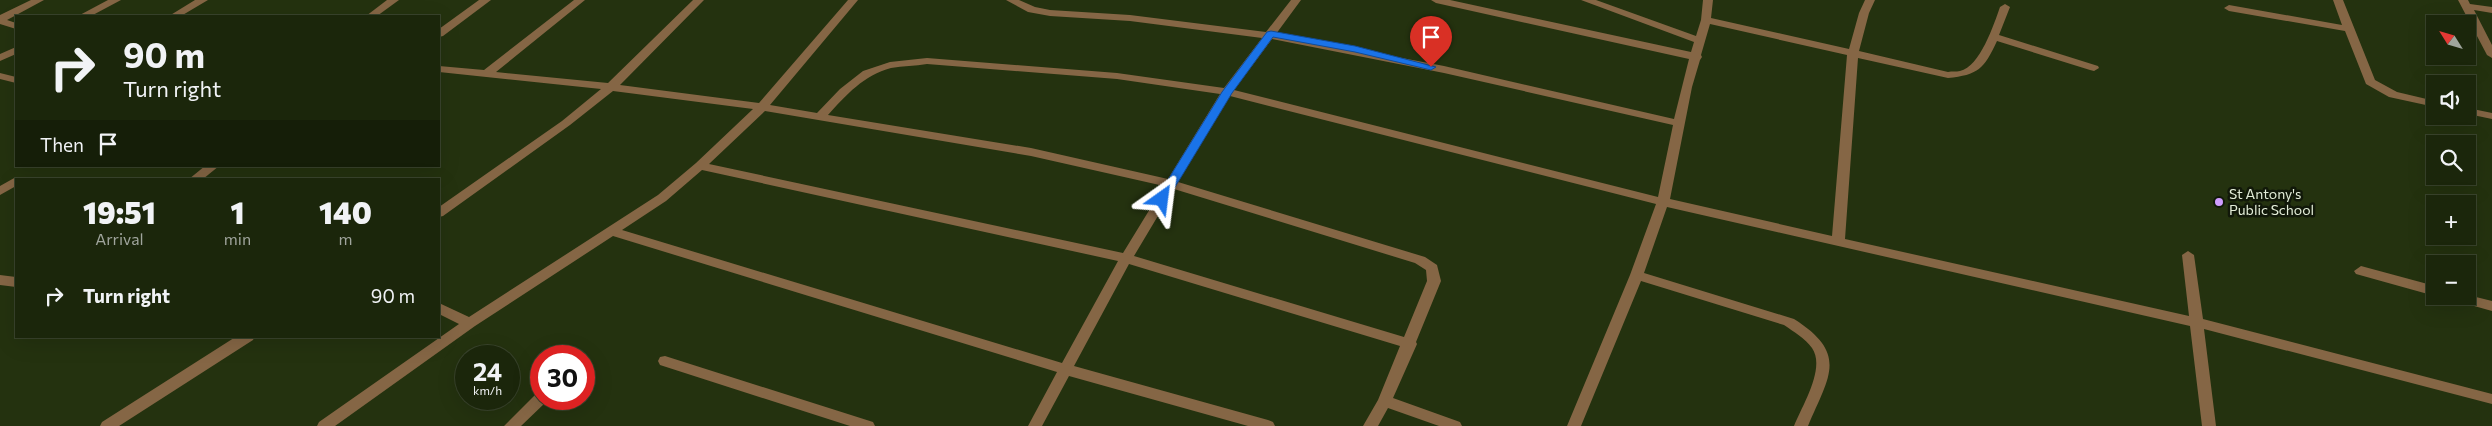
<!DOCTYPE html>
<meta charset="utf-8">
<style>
:root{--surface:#1b260b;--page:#283219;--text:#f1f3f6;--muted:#a0a59d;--line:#39432c}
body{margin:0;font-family:Commissioner,sans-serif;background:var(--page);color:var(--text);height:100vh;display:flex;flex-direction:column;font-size:19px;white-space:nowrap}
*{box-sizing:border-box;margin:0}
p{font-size:16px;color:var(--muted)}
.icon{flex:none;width:28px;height:28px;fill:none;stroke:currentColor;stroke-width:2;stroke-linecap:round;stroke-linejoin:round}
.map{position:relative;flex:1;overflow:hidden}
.sheet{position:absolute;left:15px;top:178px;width:425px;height:160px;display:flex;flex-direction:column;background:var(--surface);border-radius:0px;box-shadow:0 5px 20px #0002,0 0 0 1px var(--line)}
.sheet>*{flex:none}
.hud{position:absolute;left:15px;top:15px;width:425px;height:152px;border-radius:0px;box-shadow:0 5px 20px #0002,0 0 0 1px var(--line);background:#1b260b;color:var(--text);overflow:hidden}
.needle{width:32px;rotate:307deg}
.controls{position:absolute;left:2426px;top:15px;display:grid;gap:10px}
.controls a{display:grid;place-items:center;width:50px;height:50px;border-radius:0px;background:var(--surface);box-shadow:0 5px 20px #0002,0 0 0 1px var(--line);font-size:25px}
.speed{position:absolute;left:455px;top:345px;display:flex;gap:10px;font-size:25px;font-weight:700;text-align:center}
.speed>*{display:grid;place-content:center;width:65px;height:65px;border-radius:50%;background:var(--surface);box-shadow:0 5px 20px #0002,0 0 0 1px var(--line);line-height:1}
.speed small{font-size:12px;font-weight:400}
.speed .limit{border:8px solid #d22;background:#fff;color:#111}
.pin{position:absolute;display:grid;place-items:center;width:42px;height:42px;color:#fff;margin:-51px -21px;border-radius:50% 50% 50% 0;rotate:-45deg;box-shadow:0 0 5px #0007}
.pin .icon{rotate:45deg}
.me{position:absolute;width:55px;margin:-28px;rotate:31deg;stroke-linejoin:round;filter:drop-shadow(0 0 4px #0008)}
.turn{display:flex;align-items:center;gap:18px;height:105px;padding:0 25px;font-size:22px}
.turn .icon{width:65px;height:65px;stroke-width:2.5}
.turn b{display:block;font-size:35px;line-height:42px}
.then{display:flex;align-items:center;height:48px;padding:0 25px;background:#0003;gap:10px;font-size:19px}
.eta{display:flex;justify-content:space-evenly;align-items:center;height:85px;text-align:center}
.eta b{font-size:30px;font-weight:800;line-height:35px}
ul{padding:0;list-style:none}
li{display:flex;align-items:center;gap:15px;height:65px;padding:0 25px}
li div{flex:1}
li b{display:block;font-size:19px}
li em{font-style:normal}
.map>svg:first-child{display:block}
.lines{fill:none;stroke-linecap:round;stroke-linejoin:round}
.minor{fill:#856645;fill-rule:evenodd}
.route{fill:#1a73e8;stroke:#114b97}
.poi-dot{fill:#d09dff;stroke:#111809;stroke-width:2}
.labels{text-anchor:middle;stroke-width:5;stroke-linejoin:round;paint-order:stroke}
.poi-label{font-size:14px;fill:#e3edd8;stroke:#111809;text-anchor:start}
</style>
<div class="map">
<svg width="2492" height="426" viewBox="0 0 2492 426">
<rect width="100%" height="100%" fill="#24320f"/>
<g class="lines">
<path class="minor" d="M31 0H44L7 20 16 23V29L0 24V15Z
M108 0H121L91 16H78Z
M195 0H208L181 16H169Z
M387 0H399L377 16H366Z
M479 0H491L443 36 439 37V29Z
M574 0H585L496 72 608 83 693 0H704L620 85 759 103 848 0H858L770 105 817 113 840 89 863 71 890 62 927 58 1117 73 1224 88 1262 38 1130 21 1050 16 1028 12 1006 0H1019L1035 7 1050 10 1130 15 1266 32 1291 0H1301L1276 34 1444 66 1674 119 1689 59 1436 3 1431 0H1450L1691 52 1694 42 1581 0H1596L1696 36 1701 20 1703 0H1713L1711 18 1849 49 1859 13 1865 0H1875L1869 13 1859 51 1948 72C1952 71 1956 72 1960 71 1980 67 1994 24 2000 7L2005 4 2010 7 1999 35 2098 66 2099 68 2094 71 2090 70 1997 41C1984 69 1978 75 1948 78L1858 58 1845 239 2189 316 2182 255 2188 251 2194 255 2203 319 2492 394V404L2204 329 2216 426H2202L2190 326 1667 207 1644 273 1794 319C1849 354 1829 376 1808 426H1794C1802 406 1826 368 1812 348 1805 338 1794 332 1784 325L1641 281 1581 426H1567L1630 275 1656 204 1230 96 1178 182 1425 257 1437 265 1441 281 1416 342 1417 344 1393 398 1460 422 1462 426H1439L1388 408 1378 426H1363L1378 400 1400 346 1129 264 1074 366 1268 420 1273 422 1275 426H1248L1069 376 1042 426H1028L1057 372 613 236 475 326 335 426H317L319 422 459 324 439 314V303L469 317 658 195 696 163 753 109 613 91 570 125 443 216 439 217V207L562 121 601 89 439 72V66L484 70ZM1710 24 1847 55 1832 236 1670 199 1692 87 1700 60 1702 57 1701 55ZM1272 39 1444 73 1673 125 1658 197 1234 90ZM927 64 1117 79 1220 94 1168 179 1031 148 828 115C846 95 864 75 891 68 903 66 915 66 927 64ZM765 111 1031 156 1164 186 1123 253 709 164ZM702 170 1118 261 1062 363 622 230 666 201ZM1174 189 1415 263 1426 270 1427 281 1404 337 1134 256Z
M2333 0H2343L2375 80 2397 92 2435 101V107L2389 97 2366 84 2345 31 2229 11 2224 8 2229 5 2342 25Z
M2458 0H2468L2470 4 2492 7V13L2474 10 2492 45V58L2487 55Z
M16 47V54L0 61V54Z
M0 73 16 77V83L0 79Z
M2468 108 2492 113V119L2468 114Z
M205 166H219L203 179H189Z
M16 177 21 179H16V186L0 195V186Z
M2361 266 2435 286V296L2356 274 2354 271Z
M0 275 16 277V287L0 285Z
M2468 295 2492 301V311L2449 299 2447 296Z
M237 336H255L253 340 119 426H100L102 422Z
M665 356 873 422 875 426H850L660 365 658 361 660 357Z
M541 393V399H548L546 402 521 426H504L536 394Z"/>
</g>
<path class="route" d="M1271 31 1355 46 1436 67 1431 70 1355 52 1273 37 1232 93 1166 202H1158L1156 199 1222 92 1267 32Z"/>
<circle class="poi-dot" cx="2219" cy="202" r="5"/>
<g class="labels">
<g class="poi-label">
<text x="2229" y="199">St Antony's<tspan x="2229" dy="16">Public School</tspan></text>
</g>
</g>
</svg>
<div class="controls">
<a><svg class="needle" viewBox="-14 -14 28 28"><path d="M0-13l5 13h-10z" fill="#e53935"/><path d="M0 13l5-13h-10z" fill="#a0a59d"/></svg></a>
<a><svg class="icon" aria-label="sound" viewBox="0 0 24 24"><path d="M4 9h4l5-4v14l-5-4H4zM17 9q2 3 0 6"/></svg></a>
<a><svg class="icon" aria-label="search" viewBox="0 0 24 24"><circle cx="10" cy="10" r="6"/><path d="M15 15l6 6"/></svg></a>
<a>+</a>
<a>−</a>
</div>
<div class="speed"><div>24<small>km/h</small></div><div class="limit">30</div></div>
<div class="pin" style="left:1431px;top:67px;background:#d93025"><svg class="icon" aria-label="arrive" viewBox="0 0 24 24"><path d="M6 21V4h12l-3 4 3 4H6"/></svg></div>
<svg class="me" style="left:1162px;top:199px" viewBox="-20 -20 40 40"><path d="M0-17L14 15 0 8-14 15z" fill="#1a73e8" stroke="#fff" stroke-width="4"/></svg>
<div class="hud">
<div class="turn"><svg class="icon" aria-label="right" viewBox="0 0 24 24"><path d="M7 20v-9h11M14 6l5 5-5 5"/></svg><div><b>90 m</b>Turn right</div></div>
<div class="then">Then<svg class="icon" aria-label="arrive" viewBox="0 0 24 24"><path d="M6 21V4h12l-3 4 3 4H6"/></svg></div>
</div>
<section class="sheet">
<div class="eta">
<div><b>19:51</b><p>Arrival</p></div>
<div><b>1</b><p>min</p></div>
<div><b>140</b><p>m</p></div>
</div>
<ul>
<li><svg class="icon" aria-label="right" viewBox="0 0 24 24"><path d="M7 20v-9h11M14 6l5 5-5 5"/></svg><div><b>Turn right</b></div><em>90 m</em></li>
</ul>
</section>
</div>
